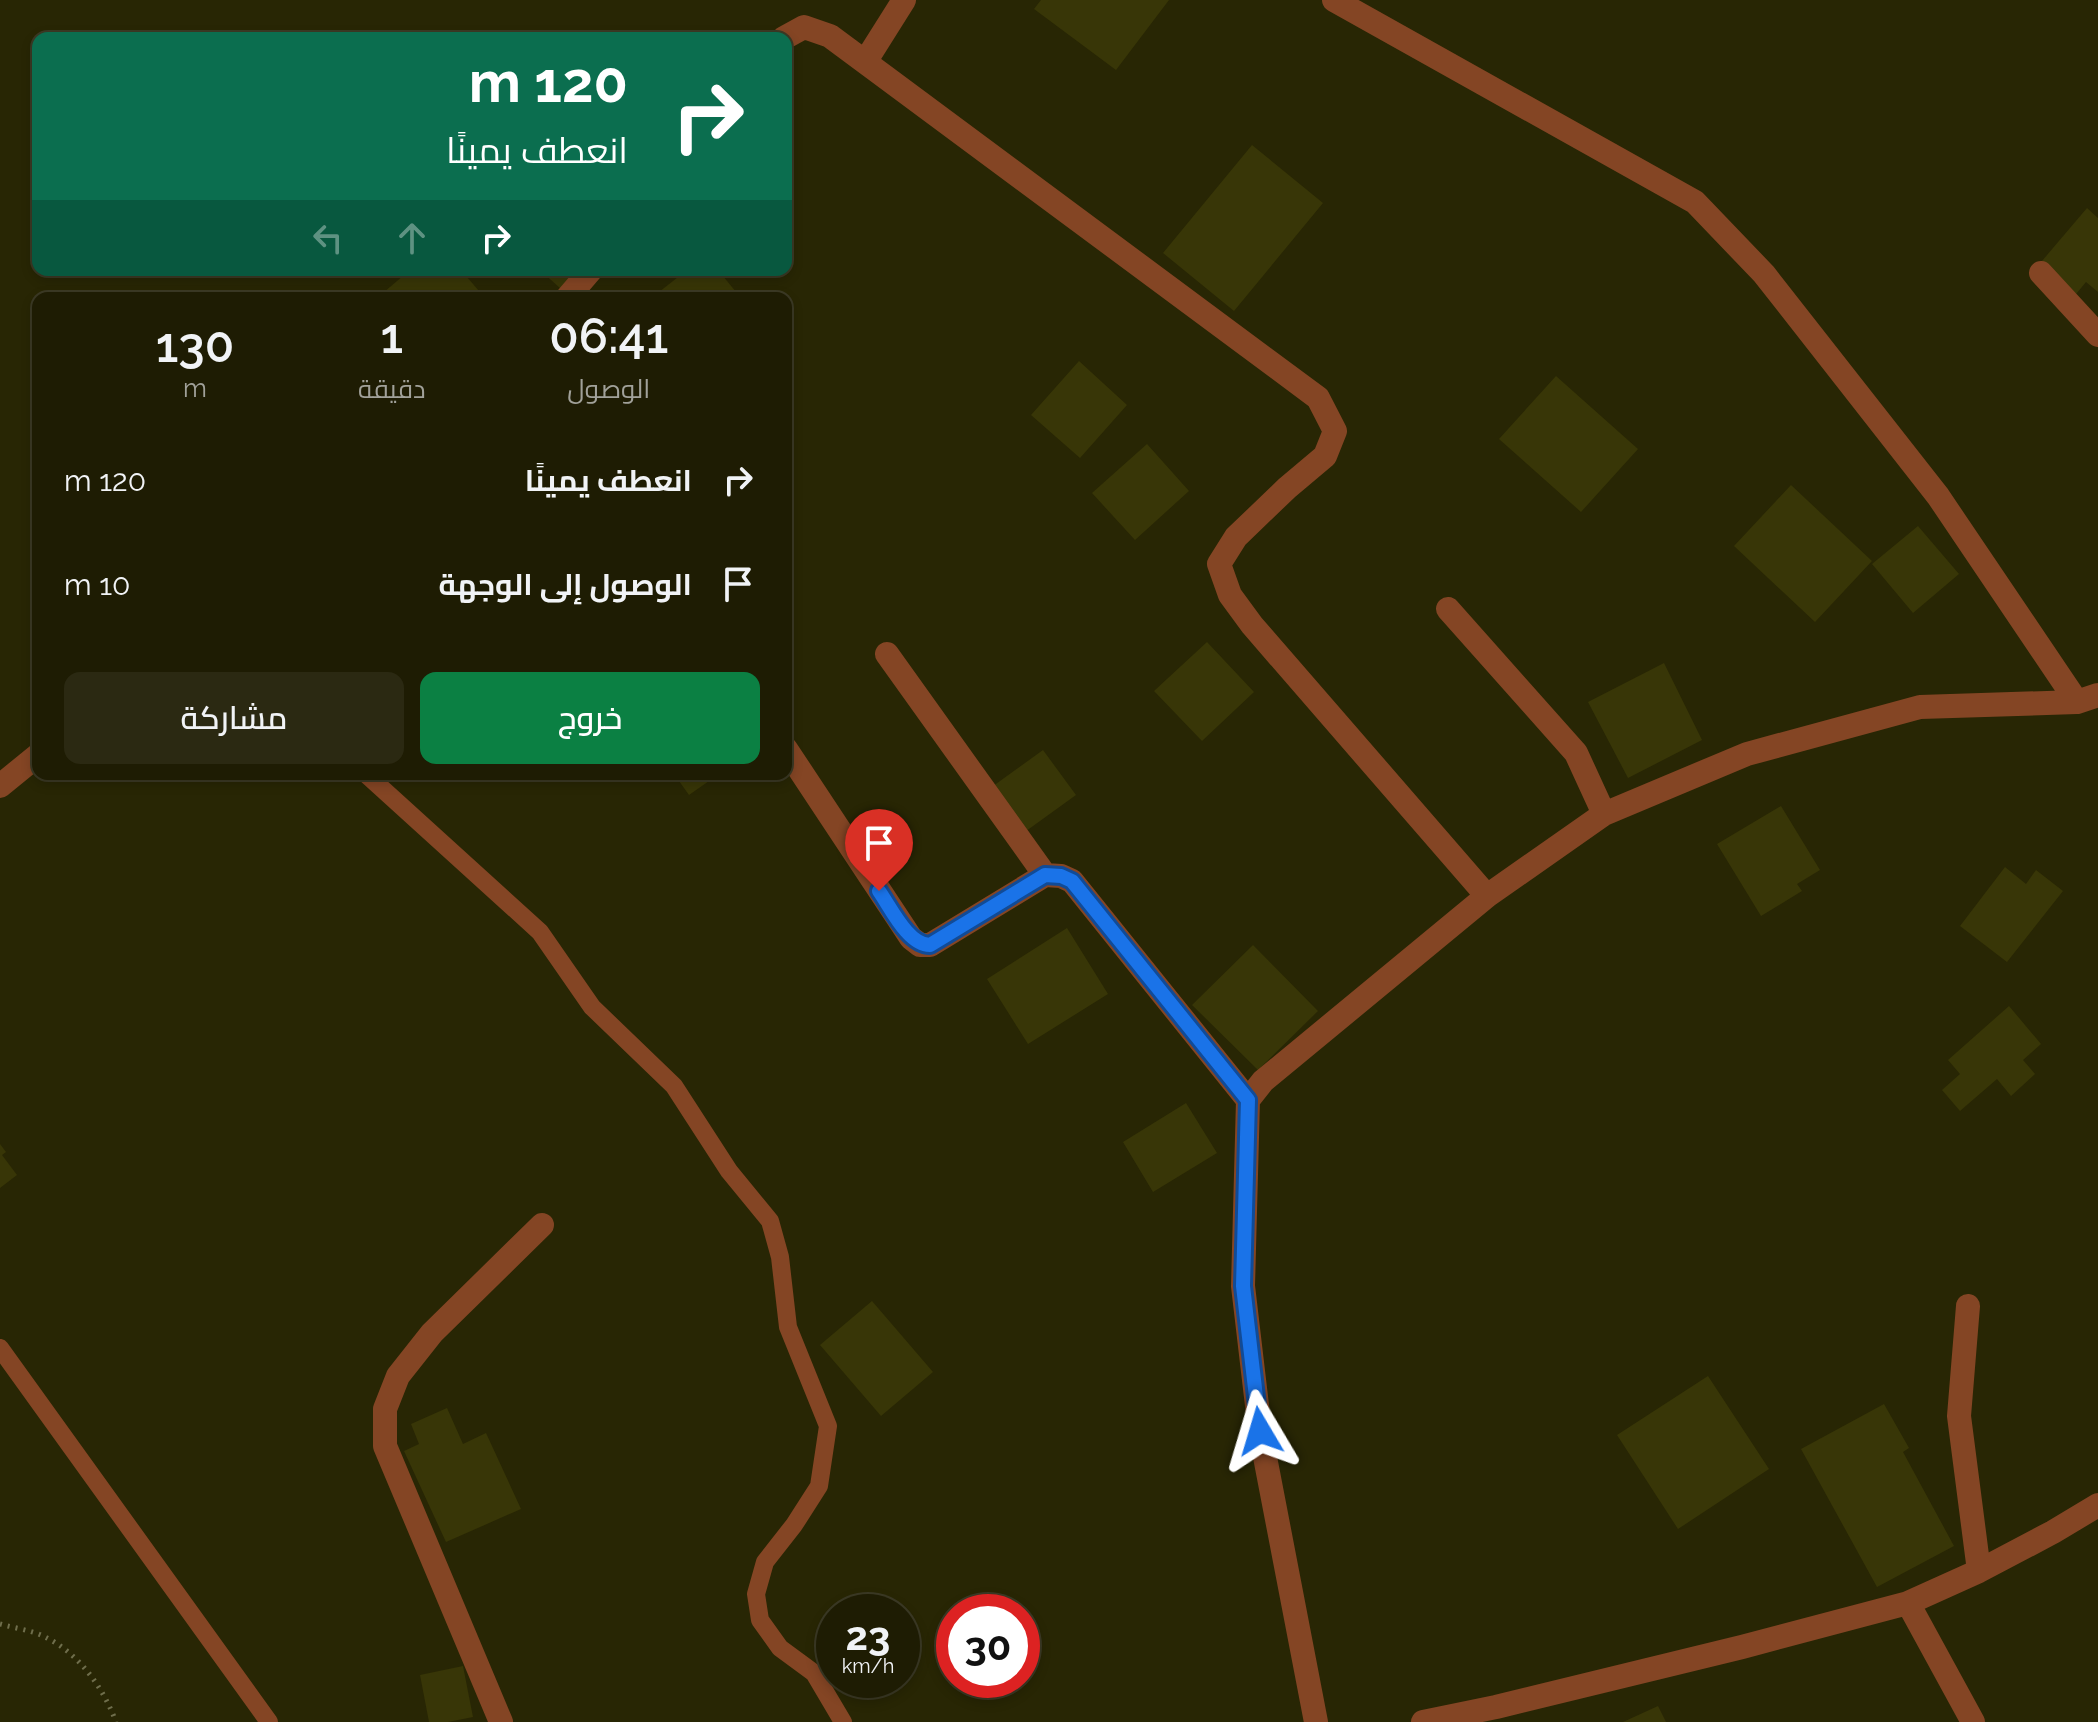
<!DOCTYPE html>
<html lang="ar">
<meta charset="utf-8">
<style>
:root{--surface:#1e1c03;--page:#2b2912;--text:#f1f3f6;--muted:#a1a19a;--line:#3c3a25;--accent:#0b8043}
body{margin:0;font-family:Raleway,Cairo,sans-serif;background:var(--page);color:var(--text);direction:rtl;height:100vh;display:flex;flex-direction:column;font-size:30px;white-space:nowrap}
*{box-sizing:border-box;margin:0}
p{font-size:26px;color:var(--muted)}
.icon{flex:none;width:44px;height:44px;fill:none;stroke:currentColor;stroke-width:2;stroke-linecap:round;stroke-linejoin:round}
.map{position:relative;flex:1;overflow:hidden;direction:ltr}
.sheet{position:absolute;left:32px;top:292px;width:760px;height:488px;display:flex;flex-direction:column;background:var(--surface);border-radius:16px;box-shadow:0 4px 12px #0003,0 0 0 2px var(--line);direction:rtl}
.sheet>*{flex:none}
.hud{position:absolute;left:32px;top:32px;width:760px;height:244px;border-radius:16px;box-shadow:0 4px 12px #0003,0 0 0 2px var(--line);direction:rtl;background:#0b6e4f;color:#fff;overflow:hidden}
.speed{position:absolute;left:816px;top:1594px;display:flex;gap:16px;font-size:40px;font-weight:700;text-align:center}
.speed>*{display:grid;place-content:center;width:104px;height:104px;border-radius:50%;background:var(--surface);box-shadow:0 4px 12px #0003,0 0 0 2px var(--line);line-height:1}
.speed small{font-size:20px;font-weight:400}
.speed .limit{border:12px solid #d22;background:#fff;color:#111}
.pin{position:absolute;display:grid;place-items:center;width:68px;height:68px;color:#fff;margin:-82px -34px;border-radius:50% 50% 50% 0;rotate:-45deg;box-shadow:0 0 8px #0007}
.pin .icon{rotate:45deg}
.me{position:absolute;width:88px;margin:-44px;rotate:353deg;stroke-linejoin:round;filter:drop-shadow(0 0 6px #0008)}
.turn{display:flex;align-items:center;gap:28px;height:168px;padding:0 32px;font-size:36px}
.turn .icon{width:104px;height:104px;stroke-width:2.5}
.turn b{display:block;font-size:56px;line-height:68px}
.lanes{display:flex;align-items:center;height:76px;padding:0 32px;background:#0003;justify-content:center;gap:40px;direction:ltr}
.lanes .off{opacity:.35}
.eta{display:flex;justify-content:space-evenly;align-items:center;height:136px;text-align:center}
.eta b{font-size:48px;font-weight:600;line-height:56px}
.button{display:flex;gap:16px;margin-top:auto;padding:16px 32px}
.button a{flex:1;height:92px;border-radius:16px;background:var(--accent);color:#fff;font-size:32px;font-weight:600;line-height:92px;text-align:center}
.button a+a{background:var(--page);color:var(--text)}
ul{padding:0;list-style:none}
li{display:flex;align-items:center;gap:24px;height:104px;padding:0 32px}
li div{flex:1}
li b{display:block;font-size:30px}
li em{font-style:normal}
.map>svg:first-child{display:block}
.building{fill:#383607}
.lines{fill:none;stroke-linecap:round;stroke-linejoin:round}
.path{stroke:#6f6e4c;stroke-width:5;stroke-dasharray:2 6;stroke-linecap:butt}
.service{stroke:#844524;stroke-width:18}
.minor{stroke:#844524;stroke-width:24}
.route-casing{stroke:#114b97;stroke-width:20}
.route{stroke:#1a73e8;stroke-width:14}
</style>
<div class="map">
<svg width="2098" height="1722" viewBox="0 0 2098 1722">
<rect width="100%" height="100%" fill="#282604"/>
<path class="building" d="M1041 0H1169L1116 70 1034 9Z
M1252 145 1323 203 1234 311 1163 253Z
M2087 208 2098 218V292L2086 282 2072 299 2036 268Z
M410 270H461L485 298H377Z
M540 270H578L561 289Z
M687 270H718L741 298H664L659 292Z
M1079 361 1127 405 1080 458 1031 415Z
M1556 376 1638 449 1581 512 1499 439Z
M1147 444 1189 491 1135 540 1092 493Z
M1791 485 1872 561 1815 622 1734 546Z
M1918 526 1959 574 1913 613 1872 564Z
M1207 642 1254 692 1202 741 1154 691Z
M1664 663 1702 740 1628 778 1588 702Z
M1043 750 1076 795 1022 834 989 789Z
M674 774H719L689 795Z
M1781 806 1820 870 1797 884 1802 891 1761 916 1717 844Z
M2005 867 2026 884 2036 870 2063 891 2007 962 1960 926Z
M1067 928 1108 994 1028 1044 987 979Z
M1253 945 1318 1011 1258 1070 1192 1005Z
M2009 1006 2041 1044 2023 1060 2035 1074 2011 1096 1997 1079 1960 1111 1942 1090 1960 1074 1948 1060Z
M1186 1103 1217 1153 1153 1192 1123 1142Z
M0 1144 6 1152 2 1155 17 1175 0 1188Z
M872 1301 933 1372 881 1416 820 1345Z
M1708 1376 1769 1469 1678 1529 1617 1435Z
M1884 1404 1909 1448 1903 1452 1954 1546 1877 1587 1801 1449Z
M447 1408 463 1444 486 1433 521 1509 446 1542 404 1451 419 1444 411 1424Z
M463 1666 473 1717 448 1722H429L420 1675Z
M1658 1706 1666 1722H1623Z"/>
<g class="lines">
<path class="path" d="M0 1624C14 1628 30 1630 43 1636 78 1652 103 1687 116 1722"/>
<path class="service" d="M366 774 540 932 592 1007 674 1086 729 1171 770 1221 780 1257 788 1327 828 1426 819 1486 794 1525 765 1562 756 1594 760 1620 780 1648 814 1673 843 1722
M0 1348 269 1722"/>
<path class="minor" d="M1334 0 1695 202 1764 274 1938 496 2077 702
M784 38 804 27 830 36 1318 398 1335 431 1325 456 1287 488 1236 537 1219 564 1230 595 1252 625 1487 896
M865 62 904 0
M2041 273 2098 335
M567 298 591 270
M1448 609 1576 753 1604 814
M887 654 1045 875
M786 749 911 938 920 945H930L1045 875 1061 876 1072 881 1248 1100
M0 786 38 755
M1968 1306 1959 1416 1979 1571
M1908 1603 1973 1722
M501 1722 385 1446V1409L398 1376 432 1333 542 1225
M1316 1722 1260 1431 1243 1286 1248 1100 1263 1081 1487 896 1604 814 1747 754 1920 707 2077 702 2098 695
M1423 1722 1496 1707 1742 1647 1908 1603 1979 1571 2053 1532 2098 1505"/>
</g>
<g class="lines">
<defs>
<path id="route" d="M879 891C891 908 908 945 930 945L1045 875 1061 876 1072 881 1248 1100 1243 1286 1260 1431"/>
</defs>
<use href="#route" class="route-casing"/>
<use href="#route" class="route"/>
</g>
</svg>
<div class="speed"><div>23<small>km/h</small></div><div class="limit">30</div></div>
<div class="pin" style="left:879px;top:891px;background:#d93025"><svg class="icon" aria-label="arrive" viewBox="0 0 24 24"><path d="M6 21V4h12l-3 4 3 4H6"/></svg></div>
<svg class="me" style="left:1260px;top:1431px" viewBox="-20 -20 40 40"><path d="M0-17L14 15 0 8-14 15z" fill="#1a73e8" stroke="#fff" stroke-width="4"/></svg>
<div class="hud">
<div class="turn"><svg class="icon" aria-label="right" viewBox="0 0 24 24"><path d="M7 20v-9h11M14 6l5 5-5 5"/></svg><div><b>120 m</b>انعطف يمينًا</div></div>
<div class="lanes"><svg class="icon off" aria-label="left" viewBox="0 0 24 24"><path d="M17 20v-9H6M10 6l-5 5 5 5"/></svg><svg class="icon off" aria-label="ahead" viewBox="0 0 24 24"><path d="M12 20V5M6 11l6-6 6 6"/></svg><svg class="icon" aria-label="right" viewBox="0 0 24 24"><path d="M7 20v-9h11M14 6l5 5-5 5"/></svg></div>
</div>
<section class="sheet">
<div class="eta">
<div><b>06:41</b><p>الوصول</p></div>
<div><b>1</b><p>دقيقة</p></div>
<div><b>130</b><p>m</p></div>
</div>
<ul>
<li><svg class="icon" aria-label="right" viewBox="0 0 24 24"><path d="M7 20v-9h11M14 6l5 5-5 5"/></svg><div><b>انعطف يمينًا</b></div><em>120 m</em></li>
<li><svg class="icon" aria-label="arrive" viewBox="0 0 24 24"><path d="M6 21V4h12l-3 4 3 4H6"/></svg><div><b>الوصول إلى الوجهة</b></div><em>10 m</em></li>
</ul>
<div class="button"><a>خروج</a><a>مشاركة</a></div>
</section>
</div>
